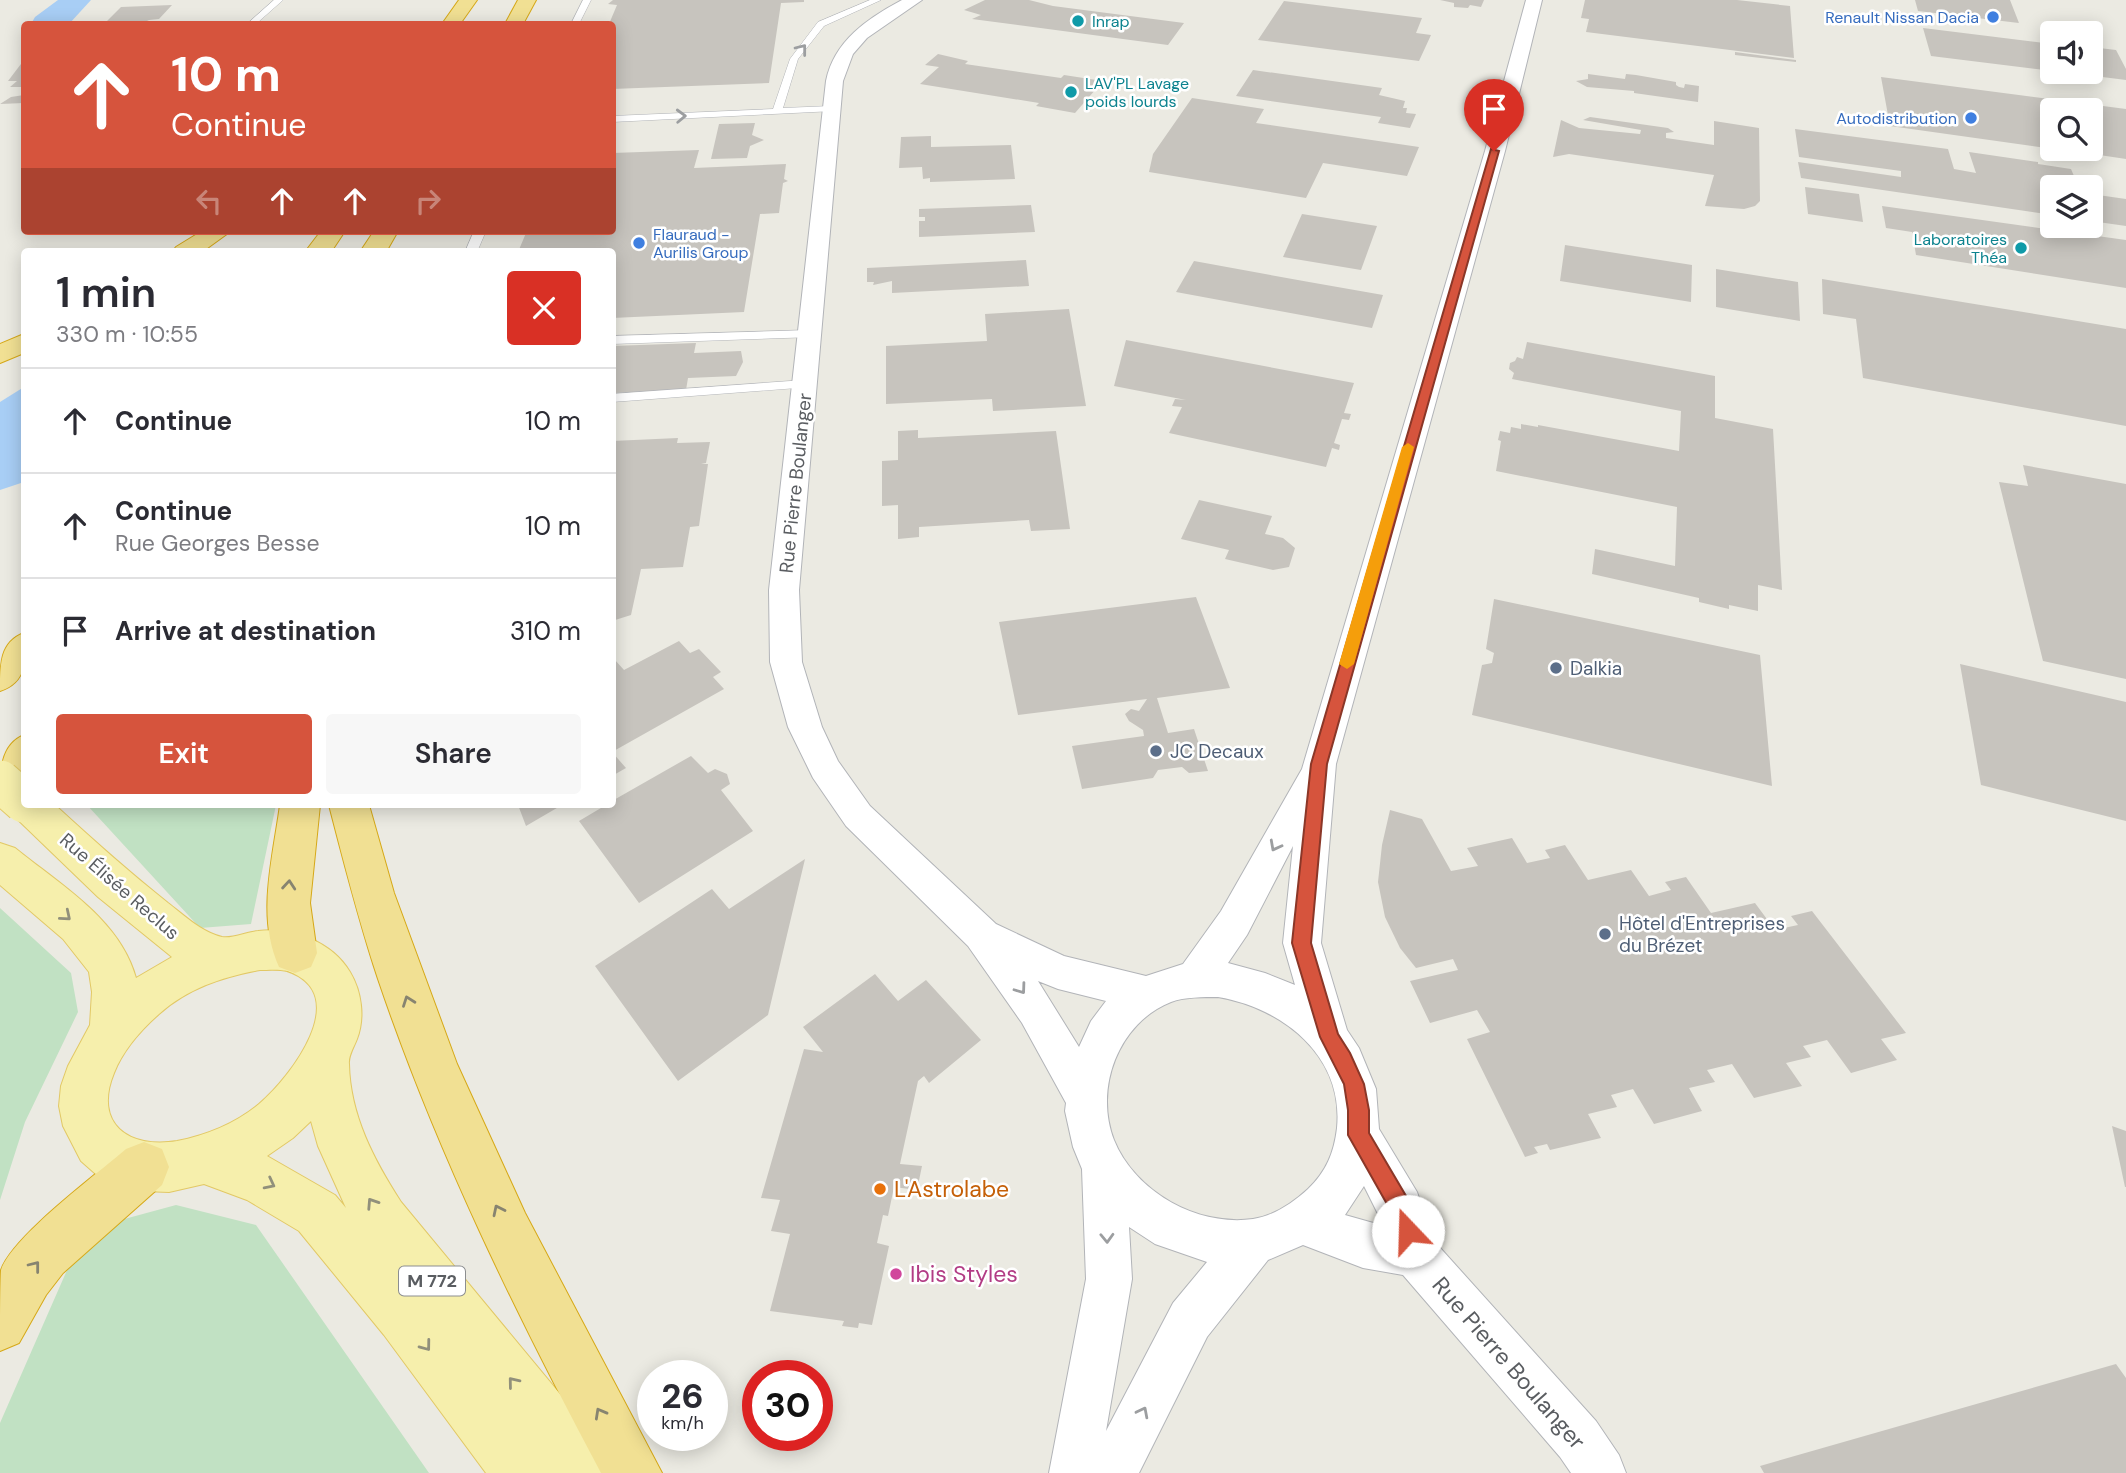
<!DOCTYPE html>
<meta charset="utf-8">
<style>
:root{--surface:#fff;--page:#f7f7f7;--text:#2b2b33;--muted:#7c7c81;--line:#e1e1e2;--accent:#d6543d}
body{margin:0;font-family:"DM Sans",sans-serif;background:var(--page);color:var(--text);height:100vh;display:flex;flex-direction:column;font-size:26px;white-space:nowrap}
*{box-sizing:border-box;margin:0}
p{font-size:23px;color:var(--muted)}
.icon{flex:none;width:38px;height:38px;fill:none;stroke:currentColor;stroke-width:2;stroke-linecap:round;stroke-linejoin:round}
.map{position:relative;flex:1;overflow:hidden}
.details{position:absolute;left:21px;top:248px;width:595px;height:560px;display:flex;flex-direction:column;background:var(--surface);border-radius:7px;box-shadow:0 4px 18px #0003}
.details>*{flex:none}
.top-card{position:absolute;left:21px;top:21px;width:595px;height:214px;border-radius:7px;box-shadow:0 4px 18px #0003;background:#d6543d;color:#fff;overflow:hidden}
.fabs{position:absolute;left:2040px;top:21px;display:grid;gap:14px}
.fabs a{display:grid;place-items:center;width:63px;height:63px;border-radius:7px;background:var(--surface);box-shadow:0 4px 18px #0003;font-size:35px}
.speed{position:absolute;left:637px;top:1360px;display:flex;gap:14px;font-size:35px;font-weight:700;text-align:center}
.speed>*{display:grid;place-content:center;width:91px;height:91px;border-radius:50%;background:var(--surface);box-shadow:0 4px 18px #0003;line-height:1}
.speed small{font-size:18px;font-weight:400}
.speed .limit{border:10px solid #d22;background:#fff;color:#111}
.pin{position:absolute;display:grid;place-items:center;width:60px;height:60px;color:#fff;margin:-72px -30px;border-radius:50% 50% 50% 0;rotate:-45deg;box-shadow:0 0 7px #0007}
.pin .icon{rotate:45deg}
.me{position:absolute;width:77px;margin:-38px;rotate:339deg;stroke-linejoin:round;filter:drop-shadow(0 0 5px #0008)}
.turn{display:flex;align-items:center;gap:24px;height:147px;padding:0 35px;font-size:32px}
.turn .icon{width:91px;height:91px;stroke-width:2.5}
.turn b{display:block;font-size:49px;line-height:60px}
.lanes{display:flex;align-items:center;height:66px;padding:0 35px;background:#0003;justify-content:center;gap:35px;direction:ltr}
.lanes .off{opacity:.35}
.round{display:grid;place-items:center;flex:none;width:74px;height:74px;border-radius:7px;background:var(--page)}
.head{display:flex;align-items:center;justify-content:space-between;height:119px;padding:0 35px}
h1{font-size:42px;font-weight:600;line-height:52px}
.primary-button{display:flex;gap:14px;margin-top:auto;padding:14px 35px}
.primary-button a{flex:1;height:80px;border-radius:7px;background:var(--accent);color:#fff;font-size:28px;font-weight:600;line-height:80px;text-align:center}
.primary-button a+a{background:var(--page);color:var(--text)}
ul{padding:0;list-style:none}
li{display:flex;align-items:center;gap:21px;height:105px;padding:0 35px;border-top:2px solid var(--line)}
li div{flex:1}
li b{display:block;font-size:26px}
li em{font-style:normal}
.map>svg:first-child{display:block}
.green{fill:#c1e1c3}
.water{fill:#a8cef5}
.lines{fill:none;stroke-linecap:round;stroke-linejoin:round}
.river{fill:#a8cef5;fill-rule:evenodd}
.building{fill:#c7c4be}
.lane-casing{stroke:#b2b4b8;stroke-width:1}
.street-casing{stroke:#b2b4b8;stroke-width:2}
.primary-casing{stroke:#e2c865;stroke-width:2}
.highway-casing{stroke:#d6a817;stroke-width:2}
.lane{fill:#fff;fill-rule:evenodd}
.street{fill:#fff;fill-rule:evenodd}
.primary{fill:#f6efac;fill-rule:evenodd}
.highway{fill:#f1e093;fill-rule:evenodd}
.primary-bridge-casing{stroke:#e2c865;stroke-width:43;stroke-linecap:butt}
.primary-bridge{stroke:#f6efac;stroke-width:41}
.oneway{stroke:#9c9ea0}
.oneway2{stroke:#878470}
.oneway3{stroke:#91907b}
.route{fill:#d6543d;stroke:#8b3728;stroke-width:2}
.slow{fill:#f59e0b}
.shop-dot{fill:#3f7fe0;stroke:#fff;stroke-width:2.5}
.culture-dot{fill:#0f9aa8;stroke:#fff;stroke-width:2.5}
.service-dot{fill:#5c6f8a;stroke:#fff;stroke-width:2.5}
.food-dot{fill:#e8710a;stroke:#fff;stroke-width:2.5}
.hotel-dot{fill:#d1479c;stroke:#fff;stroke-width:2.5}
.labels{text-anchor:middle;stroke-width:5;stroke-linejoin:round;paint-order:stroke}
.far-shop-label{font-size:16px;fill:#366cbe;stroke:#fff;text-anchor:end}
.far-culture-label{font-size:16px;fill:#0d838f;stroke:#fff;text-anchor:start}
.shield{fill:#fff;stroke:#8c8e90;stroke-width:2}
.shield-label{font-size:18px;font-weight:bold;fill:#5a5d61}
.street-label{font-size:19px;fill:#5a5d61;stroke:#fff}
.service-label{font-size:19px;fill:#4e5e75;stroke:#fff;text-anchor:start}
.near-food-label{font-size:23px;fill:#c56008;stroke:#fff;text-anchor:start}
.near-hotel-label{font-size:23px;fill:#b23c85;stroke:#fff;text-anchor:start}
.near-street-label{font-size:23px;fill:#5a5d61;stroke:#fff}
</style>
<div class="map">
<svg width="2126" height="1473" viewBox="0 0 2126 1473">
<rect width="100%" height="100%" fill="#ebeae2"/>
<path class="green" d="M87 805H276L251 924 200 928Z
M0 908 71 973 78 1012 25 1122 0 1200Z
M176 1205 256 1225 429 1473H0V1423L71 1261 117 1221Z"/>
<path class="water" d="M24 387V482L0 490V402Z"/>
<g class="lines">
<path class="river" d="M58 0H91L69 24H31L35 17Z"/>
</g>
<path class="building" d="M613 0H804V2L781 3 769 83 612 89V24H609L617 5 608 4Z
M985 0H1029L1053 6 1184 23 1168 45 972 19 981 15 964 10Z
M1440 0H1484L1481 7 1470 5 1468 8 1454 7V3Z
M1585 0H1737L1790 6 1794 58 1586 32 1589 19 1581 18Z
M1915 0H2010L2019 23 1918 11Z
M1284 1 1422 18 1416 33 1431 35 1419 61 1258 40Z
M172 5 159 19 149 20 141 24H113L116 21 106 22 121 7Z
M1923 28 2053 44V71L1931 56Z
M2091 47 2116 50 2126 69V80L2071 73 2091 72Z
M1735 52 1796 60V62L1735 55Z
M938 54 968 61 965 64 1061 78 1064 75 1103 81 1075 113 1036 106 1039 103 920 84 939 67 925 65Z
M24 60V87H10L17 81H8Z
M1253 70 1382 88 1379 95 1405 101 1403 108H1407L1406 113 1416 114 1410 128 1378 123 1381 117 1236 96Z
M1588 74 1625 79 1626 74 1636 75 1676 82V85L1679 87 1684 88 1685 84 1699 86 1698 102 1634 93V91L1587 87 1576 81 1588 79Z
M1881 77 2126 109V159L2066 150 2091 149V110H2053V149L1890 126Z
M24 95V103L0 104 11 97Z
M1192 98 1264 109 1256 123 1419 147 1407 176 1323 163 1306 198 1149 172 1153 154Z
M1590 117 1668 128 1674 132 1666 133V138L1714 145V121L1759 128 1760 201 1755 206 1744 209 1705 206 1714 175 1569 154 1553 157 1561 120 1579 128 1640 134 1641 130 1583 120Z
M755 123 752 135 764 140 750 146 747 158 711 159 719 124Z
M1795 129 1948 149 1954 169 1976 173 1969 152 2038 162V164L2071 169 2077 183 2080 184 2079 181 2093 187H2053V215L1801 178 1798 162 1901 177V171L1799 157Z
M931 136V147L1011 145 1015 179 930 182V178L923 179 922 167 899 168 901 137Z
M699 150 694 168 786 164 784 179 788 181 783 183 779 213 760 214 744 312 612 318V252H518L526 233 521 231H612V153Z
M1805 187 1859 194 1863 222 1808 214Z
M2091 194 2126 199V226L2091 221Z
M1031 205 1035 232 919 237V221H925V217H919V209Z
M1882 206 2126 240V288L1916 255 1912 232 1886 228Z
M1302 214 1377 226 1361 270 1283 257Z
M1565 245 1692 265 1691 302 1560 281Z
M1026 260 1029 286 892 293V281L873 285 874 282H867V268Z
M1194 261 1309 282 1383 295 1372 328 1176 292Z
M1716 269 1798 282 1800 321 1716 307Z
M1822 279 2126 329V426L1863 378 1856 319 1823 314Z
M1069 309 1086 406 993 411 992 399 886 404V346L987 341 985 314Z
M1126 340 1354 383 1344 413 1351 414 1349 420 1342 419 1334 443 1340 445 1339 450 1332 448 1326 467 1169 433 1182 407 1172 406 1175 399 1186 400 1114 386Z
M1527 342 1715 376V418L1773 429 1782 590 1758 585V611L1729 605V609L1699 602V598L1592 574 1595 549 1675 566 1677 507 1496 471 1501 441 1498 440 1500 431 1510 433 1511 427 1521 429V424L1538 427V425L1679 451 1681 411 1512 379 1514 373 1509 369 1510 363 1515 361 1517 357 1523 359Z
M696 343 694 353 741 351 743 362 736 376 688 378 686 390 612 393V346Z
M918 430V438L1056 431 1070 529 1031 531 1029 520 919 527V537L898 539V505L882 506V461L898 460V431Z
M678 438 677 443 710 442 706 463 701 464H708L699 526 690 527 683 567 641 569 631 615 612 621V441Z
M2023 465 2126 484V679L2043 661 1999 482 2028 486Z
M1199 500 1272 516 1265 534 1283 538 1295 548 1289 567 1273 570 1225 559 1229 550 1181 539Z
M1196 597 1230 688 1157 698 1168 733 1194 729 1208 771 1189 773 1182 767 1158 770 1153 778 1082 789 1072 746 1144 736 1143 730 1129 721 1125 714 1131 709 1139 711 1147 699 1018 715 999 622Z
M1494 599 1760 655 1772 786 1472 715 1482 665 1492 663 1494 653 1486 649Z
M679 641 690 653 699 649 721 672 713 677 724 689 612 752V662L615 660 624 670Z
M1960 664 2126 702V821L1981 785Z
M612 752 626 768 612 776Z
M691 756 708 773 715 769 727 774 730 784 721 790 753 831 639 903 579 821 606 805H612V801Z
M518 805H562L526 826Z
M1390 810 1422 819 1451 871 1478 866 1467 848 1512 838 1527 863 1550 858 1545 850 1565 845 1588 880 1631 870 1649 896 1671 890 1665 882 1686 877 1711 913 1755 903 1775 930 1798 925 1791 916 1812 911 1906 1033 1881 1039 1897 1060 1851 1073 1827 1040 1803 1046 1811 1057 1786 1063 1802 1086 1754 1098 1732 1064 1707 1070 1715 1082 1689 1088 1702 1111 1654 1124 1633 1089 1611 1095 1617 1107 1588 1114 1601 1138 1550 1150 1547 1144 1534 1147 1538 1153 1525 1157 1467 1039 1490 1032 1477 1010 1430 1023 1410 981 1458 970 1453 959 1416 968 1400 948 1385 917 1378 882 1382 845Z
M805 859 768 1015 678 1081 595 966 712 889 729 909Z
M875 974 898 1001 926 980 981 1040 929 1083 924 1076 918 1081 900 1164 922 1166 917 1190 894 1187 888 1216 883 1215 877 1243 889 1246 872 1325 859 1323 858 1328 842 1326 844 1321 770 1311 790 1234 771 1231 780 1200 761 1198 804 1049 823 1052 803 1027Z
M2112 1126 2126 1131V1187H2125Z
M2116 1364 2126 1378V1473H1764L1760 1466Z"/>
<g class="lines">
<defs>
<path id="lane" d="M274 0H283L256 24H247Z
M583 0H591L579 24H571Z
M870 0H881L824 26 798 59 783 108 831 106 836 109 834 111 612 122V116L773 109 790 59 818 22Z
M474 231H486L477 252H465Z
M810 330 814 331V337L612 344V336Z
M805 380 810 381V387L612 402V394Z"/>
<path id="street" d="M902 0H922L867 38 853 54 843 81 799 590 802 662 822 727 838 761 870 806 996 924 1064 956 1146 976 1183 964 1221 911 1302 769 1485 151 1526 0H1542L1505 151 1336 764 1321 943 1347 1030 1359 1048 1376 1089 1379 1129 1417 1192 1434 1241 1596 1421 1619 1455 1626 1473H1571L1560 1457 1403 1275 1363 1268 1303 1245 1268 1260 1207 1337 1139 1473H1049L1086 1279 1082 1169 1073 1147 1065 1111 1066 1103 1022 1023 968 946 846 826 813 778 788 727 770 662 769 590 826 81C834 41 868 18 902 0ZM1293 846 1283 943 1295 985 1265 973 1228 963 1247 935ZM1038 981 1058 989 1106 1001 1091 1021 1079 1047ZM1218 997C1283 1008 1344 1056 1337 1128 1334 1153 1326 1172 1308 1189 1293 1203 1273 1216 1253 1219 1198 1227 1135 1192 1114 1140 1094 1089 1118 1023 1171 1002 1185 997 1203 997 1218 997ZM1364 1186 1384 1226 1345 1215ZM1129 1227 1155 1244 1207 1262 1173 1303 1106 1431 1132 1279Z"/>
<path id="primary" d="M24 790V805H55C92 839 129 872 168 903 184 915 201 932 222 937 232 939 247 932 258 931 293 927 332 942 350 972 362 992 365 1018 357 1039 354 1047 348 1056 349 1064 350 1115 374 1160 401 1202L608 1452 616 1473H486L384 1335 299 1231 247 1200 204 1184 169 1192 143 1191 98 1176 81 1161 63 1126 59 1106 61 1086 68 1066 90 1025 92 992 89 972 63 939 0 885V843L15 848C59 884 120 919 136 978L172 957 98 897 14 816 8 805 14 794ZM260 970C268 970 279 969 287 971 355 994 290 1078 259 1104 236 1123 207 1135 177 1141 129 1149 93 1124 114 1073 123 1050 142 1029 159 1014 188 988 223 977 260 970ZM311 1121 318 1146 346 1208 335 1195 267 1156 293 1138Z"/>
<path id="highway" d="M459 0H477L460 24H442Z
M518 0H536L523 24H505Z
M202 231H231L202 252H172L176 247Z
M321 231H345L331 252H305Z
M374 231H398L386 252H360Z
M24 334V353L0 363V344Z
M24 633C26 658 28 682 0 691 0 664 0 642 24 633Z
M24 735C26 762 31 790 0 800 0 772 0 745 24 735Z
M280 805H320L310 903 317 953 311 967 295 973 279 967C256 917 273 857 280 805Z
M329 805H369L394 893 457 1064 525 1213 662 1473H601C516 1314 436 1150 378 979 359 922 344 863 329 805Z
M144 1142 162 1149 169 1167 162 1185 63 1273 46 1295 19 1343 0 1351C0 1333 0 1284 1 1270 13 1236 96 1175 126 1149Z"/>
</defs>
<use href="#lane" class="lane-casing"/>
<use href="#street" class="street-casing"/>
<use href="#primary" class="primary-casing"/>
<use href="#highway" class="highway-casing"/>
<use href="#lane" class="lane"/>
<use href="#street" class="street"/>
<use href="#primary" class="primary"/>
<use href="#highway" class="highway"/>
<defs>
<path id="primary-bridge" d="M0 781 24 802"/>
</defs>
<use href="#primary-bridge" class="primary-bridge-casing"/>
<use href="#primary-bridge" class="primary-bridge"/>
</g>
<defs><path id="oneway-chevron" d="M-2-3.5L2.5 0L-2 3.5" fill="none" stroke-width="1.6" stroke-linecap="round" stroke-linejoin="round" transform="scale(1.75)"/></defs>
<g class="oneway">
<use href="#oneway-chevron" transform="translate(802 49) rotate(-52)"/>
<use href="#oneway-chevron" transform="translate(681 116) rotate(-2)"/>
<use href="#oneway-chevron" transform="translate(1275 846) rotate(118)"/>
<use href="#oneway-chevron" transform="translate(1021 989) rotate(54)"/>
<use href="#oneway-chevron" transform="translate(1107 1238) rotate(88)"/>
<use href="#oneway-chevron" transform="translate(1143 1412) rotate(-63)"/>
</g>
<g class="oneway2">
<use href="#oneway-chevron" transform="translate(289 885) rotate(-85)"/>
<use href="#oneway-chevron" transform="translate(408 1001) rotate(-110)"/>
<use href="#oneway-chevron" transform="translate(498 1210) rotate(-116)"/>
<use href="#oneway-chevron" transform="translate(35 1266) rotate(-52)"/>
<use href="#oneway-chevron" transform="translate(600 1413) rotate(-119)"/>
</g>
<g class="oneway3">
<use href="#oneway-chevron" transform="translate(66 916) rotate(40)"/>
<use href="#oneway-chevron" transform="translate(270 1184) rotate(27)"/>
<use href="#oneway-chevron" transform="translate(372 1203) rotate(-123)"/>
<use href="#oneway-chevron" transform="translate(426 1346) rotate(53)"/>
<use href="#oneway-chevron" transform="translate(513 1382) rotate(-129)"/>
</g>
<path class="route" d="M1491 149 1499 151 1327 764 1311 943 1338 1034 1350 1053 1364 1084 1369 1110V1133L1409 1201 1419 1231 1416 1239 1408 1242 1400 1239 1392 1213 1348 1135V1110L1344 1084 1320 1037 1292 943 1311 764Z"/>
<path class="slow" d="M1408 443 1414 447 1354 664 1347 669 1339 664 1402 447Z"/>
<g class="shop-dot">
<circle cx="1993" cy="17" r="7"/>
<circle cx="1971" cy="118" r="7"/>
<circle cx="639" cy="243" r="7"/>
</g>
<g class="culture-dot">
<circle cx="1078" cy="21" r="7"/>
<circle cx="1071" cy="92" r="7"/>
<circle cx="2021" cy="248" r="7"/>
</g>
<g class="service-dot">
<circle cx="1556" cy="668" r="7"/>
<circle cx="1156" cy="751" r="7"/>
<circle cx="1605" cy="934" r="7"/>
</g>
<circle class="food-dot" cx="880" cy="1189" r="7"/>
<circle class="hotel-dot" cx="896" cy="1274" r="7"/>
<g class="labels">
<g class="far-shop-label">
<text x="1979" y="23">Renault Nissan Dacia</text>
<text x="1957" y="124">Autodistribution</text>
<text x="653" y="240" text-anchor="start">Flauraud -<tspan x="653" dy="18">Aurilis Group</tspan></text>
</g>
<g class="far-culture-label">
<text x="1092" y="27">Inrap</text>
<text x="1085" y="89">LAV'PL Lavage<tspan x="1085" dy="18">poids lourds</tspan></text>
<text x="2007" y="245" text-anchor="end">Laboratoires<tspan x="2007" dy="18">Théa</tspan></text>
</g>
<rect class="shield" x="399" y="1266.5" width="66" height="29" rx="5"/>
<g class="shield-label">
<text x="432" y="1287">M 772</text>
</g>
<g class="street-label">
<text transform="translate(795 483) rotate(-84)" y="7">Rue Pierre Boulanger</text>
<text transform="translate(120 886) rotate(41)" y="7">Rue Élisée Reclus</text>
</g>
<g class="service-label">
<text x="1570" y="675">Dalkia</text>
<text x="1170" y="758">JC Decaux</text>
<text x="1619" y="930">Hôtel d'Entreprises<tspan x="1619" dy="22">du Brézet</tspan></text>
</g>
<g class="near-food-label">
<text x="894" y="1197">L'Astrolabe</text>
</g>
<g class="near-hotel-label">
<text x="910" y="1282">Ibis Styles</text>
</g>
<g class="near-street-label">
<text transform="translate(1509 1363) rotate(49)" y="8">Rue Pierre Boulanger</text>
</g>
</g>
</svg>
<div class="fabs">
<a><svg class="icon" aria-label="sound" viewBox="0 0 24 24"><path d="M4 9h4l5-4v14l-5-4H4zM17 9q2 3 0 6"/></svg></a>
<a><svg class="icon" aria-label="search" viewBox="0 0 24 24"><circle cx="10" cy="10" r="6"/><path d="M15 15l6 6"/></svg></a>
<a><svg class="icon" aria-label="layers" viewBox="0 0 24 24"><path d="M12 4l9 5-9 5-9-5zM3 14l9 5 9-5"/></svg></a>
</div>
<div class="speed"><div>26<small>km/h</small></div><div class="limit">30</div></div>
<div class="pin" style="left:1494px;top:151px;background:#d93025"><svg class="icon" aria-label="arrive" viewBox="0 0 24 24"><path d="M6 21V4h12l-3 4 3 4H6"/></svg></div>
<svg class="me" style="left:1408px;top:1231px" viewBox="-20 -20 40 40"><circle r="19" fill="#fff"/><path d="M0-13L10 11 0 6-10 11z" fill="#d6543d"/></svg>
<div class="top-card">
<div class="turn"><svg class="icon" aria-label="ahead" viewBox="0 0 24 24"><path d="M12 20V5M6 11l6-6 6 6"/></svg><div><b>10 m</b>Continue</div></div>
<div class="lanes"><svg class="icon off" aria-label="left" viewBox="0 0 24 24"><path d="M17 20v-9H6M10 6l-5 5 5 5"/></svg><svg class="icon" aria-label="ahead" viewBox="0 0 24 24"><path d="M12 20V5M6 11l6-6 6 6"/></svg><svg class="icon" aria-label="ahead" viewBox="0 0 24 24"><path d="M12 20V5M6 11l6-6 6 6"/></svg><svg class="icon off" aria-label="right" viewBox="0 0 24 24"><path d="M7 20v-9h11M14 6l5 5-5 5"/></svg></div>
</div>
<section class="details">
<div class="head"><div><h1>1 min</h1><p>330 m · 10:55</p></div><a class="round" style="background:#d93025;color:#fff"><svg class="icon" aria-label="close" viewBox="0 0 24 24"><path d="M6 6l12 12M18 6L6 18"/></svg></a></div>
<ul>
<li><svg class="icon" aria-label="ahead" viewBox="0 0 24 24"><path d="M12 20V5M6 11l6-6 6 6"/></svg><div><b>Continue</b></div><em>10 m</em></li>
<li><svg class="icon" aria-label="ahead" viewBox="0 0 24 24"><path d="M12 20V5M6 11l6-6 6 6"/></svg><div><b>Continue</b><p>Rue Georges Besse</p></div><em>10 m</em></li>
<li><svg class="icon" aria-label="arrive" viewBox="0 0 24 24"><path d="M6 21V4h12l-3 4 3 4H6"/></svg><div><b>Arrive at destination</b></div><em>310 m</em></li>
</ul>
<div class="primary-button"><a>Exit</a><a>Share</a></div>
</section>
</div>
